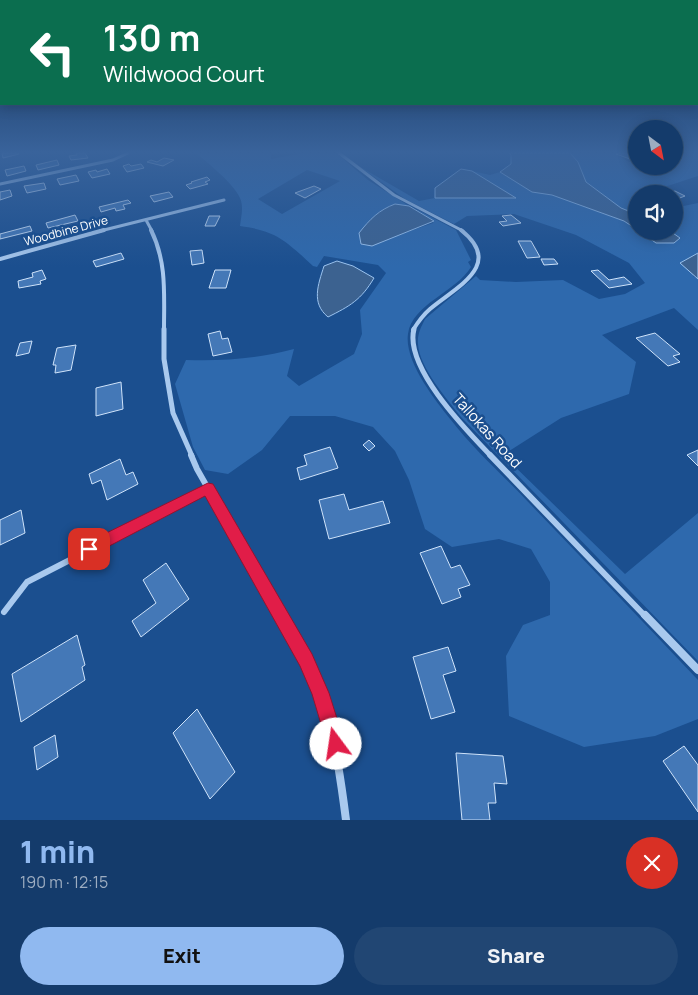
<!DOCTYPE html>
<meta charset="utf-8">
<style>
:root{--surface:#143b6b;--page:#214673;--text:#f1f3f6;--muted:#9dadc1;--line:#33557e;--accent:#90b9f0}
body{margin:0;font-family:Manrope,sans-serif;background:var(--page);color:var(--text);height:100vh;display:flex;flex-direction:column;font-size:19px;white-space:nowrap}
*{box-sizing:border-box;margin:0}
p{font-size:16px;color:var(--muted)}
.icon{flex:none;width:28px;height:28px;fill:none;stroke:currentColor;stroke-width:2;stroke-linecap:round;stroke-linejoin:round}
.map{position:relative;height:820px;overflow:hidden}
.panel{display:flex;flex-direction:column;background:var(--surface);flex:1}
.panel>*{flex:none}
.guide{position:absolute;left:0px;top:0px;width:699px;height:105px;box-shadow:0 2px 12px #0003,0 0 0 1px var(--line);background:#0b6e4f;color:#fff;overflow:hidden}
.needle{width:32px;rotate:148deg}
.fabs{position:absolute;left:628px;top:120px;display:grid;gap:10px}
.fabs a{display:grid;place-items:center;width:55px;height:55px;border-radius:50%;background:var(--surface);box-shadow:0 2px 12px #0003,0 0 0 1px var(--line);font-size:25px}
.pin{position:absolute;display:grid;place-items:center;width:42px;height:42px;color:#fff;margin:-21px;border-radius:10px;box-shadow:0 2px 8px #0006}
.me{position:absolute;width:55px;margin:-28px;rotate:346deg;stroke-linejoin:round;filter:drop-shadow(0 0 4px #0008)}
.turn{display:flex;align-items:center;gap:18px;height:105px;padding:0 20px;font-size:22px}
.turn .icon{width:65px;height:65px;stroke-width:2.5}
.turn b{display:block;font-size:35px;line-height:42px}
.round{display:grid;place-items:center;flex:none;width:52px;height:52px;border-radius:26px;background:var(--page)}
.headline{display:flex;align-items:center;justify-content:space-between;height:85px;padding:0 20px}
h1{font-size:30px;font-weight:800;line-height:38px;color:var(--accent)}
.action{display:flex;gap:10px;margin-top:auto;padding:10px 20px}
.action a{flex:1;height:58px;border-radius:30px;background:var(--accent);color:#111;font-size:20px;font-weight:800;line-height:58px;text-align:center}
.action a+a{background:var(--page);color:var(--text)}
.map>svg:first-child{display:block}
.green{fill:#2e69ad;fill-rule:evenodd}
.water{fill:#3c6290;stroke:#9cc4f0}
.building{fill:#4478b7;stroke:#cfe3fa}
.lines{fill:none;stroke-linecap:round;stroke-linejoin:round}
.street-far4{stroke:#a9c9ee;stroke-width:3}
.street-far3{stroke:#a9c9ee;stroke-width:4}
.street-far2{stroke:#a9c9ee;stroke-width:5}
.street-far1{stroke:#a9c9ee;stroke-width:6}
.street{stroke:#a9c9ee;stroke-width:8}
.route{fill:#e11d48;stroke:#92132f}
.labels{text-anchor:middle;stroke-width:5;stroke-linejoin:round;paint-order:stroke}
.far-street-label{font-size:12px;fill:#fff;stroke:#1b4f8f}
.street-label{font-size:15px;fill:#fff;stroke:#1b4f8f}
</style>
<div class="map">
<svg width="698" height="820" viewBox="0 0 698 820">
<rect width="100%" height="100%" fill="#1b4f8f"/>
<path class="green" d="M196 153H271V159L304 153H336L368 180 409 206C392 204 384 208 371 219L404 233 433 223 434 221 414 208 456 230 471 260 468 262 471 267C456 292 412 304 408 334 404 361 435 400 451 420 475 451 505 477 531 505 587 563 643 622 698 680V719L655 736 584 747 509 716 506 656 523 625 550 615V582L531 549 499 539 452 547 425 529 409 480 395 451 373 427 335 416H290L262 450 228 474 205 470 193 447 175 384 186 360C224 361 257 359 294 349L287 376 299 386 354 354 362 334 360 310 386 273 378 265 324 256 317 267 313 266C286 241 277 231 240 226 241 217 244 207 240 198 234 184 208 163 196 153ZM307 170 340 181 282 214 258 199Z
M570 153H614L629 162 636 160V166H674V153H698V176L643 194H636L634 199 636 201V214L621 208 586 182 578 162Z
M357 165 419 201 435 198H515L472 171 490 175 500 172 532 192 552 195 624 221 636 231 656 243 679 238 670 231H674V208L698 203V253L693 276 698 279V330L674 308 602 335 636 362 629 394 561 418 503 455 625 574 698 513V661L461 417C447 399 419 367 418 344 417 335 421 327 425 319L476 276 480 280 516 282 563 280 599 299 625 294 645 283 629 263 576 235 514 214 467 216 454 224 405 199Z"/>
<path class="water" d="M509 153H570L578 162 586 182 621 208 636 214V229L624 221 552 195 532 192 500 172 511 164V155Z
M461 169 472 171 516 198H435V188Z
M395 204 409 206 434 221 372 246 361 244 359 233C370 219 379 210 395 204Z
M639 231H670L680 238 674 243H656Z
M698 253V279L680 263Z
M337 261 353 266 374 278C361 300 350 306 328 317 311 303 318 285 324 266Z"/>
<path class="building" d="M2 153H18L19 154 3 158Z
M76 153H85L88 158 71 160 69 156 77 155Z
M619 153H633L636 157 630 159 616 154Z
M164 158 174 160 163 166 147 162 151 160 157 162Z
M57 160 59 165 38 170 36 165Z
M129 164 131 166 141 164 144 168 127 172 123 166Z
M24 166 26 171 7 176 5 170Z
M107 169 110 174 92 178 88 172 96 170 97 172Z
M76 175 79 181 60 185 57 179Z
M207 177 210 180 205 182 208 184 190 189 186 185 192 183 191 182Z
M44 183 46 189 27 193 24 186Z
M314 186 321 189 305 198 295 193Z
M10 190 12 196 0 200V192Z
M675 191 685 196 677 199 674 197V194H665Z
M169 192 173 197 154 202 150 196Z
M128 200 131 203 123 205 125 209 116 211 115 208 101 212 99 207Z
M75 215 78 221 48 228 46 223Z
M511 215 521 223 503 226 499 222 507 221 502 216Z
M209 216H220L215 226H205Z
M30 226 32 231 0 239V234Z
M518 241H531L540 257 527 258Z
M202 250 204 263 192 265 190 251Z
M121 253 124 259 96 267 93 261Z
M541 259H554L558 264 544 265Z
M42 270 46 279 40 281 41 284 19 288 18 281 33 277 32 273Z
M215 270H231L226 288H209Z
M598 270 609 280 624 277 632 284 609 288 591 271Z
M220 331 222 339 228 338 232 352 213 356 208 334Z
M655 333 680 354 673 356 680 362 668 366 636 338Z
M32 341 29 353 16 356 20 343Z
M76 345 71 370 55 373 56 365H53L57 348Z
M121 382 123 409 96 416V388Z
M369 440 375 446 369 451 363 445Z
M330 447 338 468 300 480 297 468 307 465 304 455Z
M698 450V466L687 455Z
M120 459 126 475 133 472 138 484 107 500 101 480 92 484 89 474Z
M344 494 349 510 383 501 390 523 329 539 319 500Z
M21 510 25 533 0 545V520Z
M441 546 451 568 460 565 470 585 458 589 461 597 442 604 420 553Z
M166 563 189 599 141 637 132 621 156 603 143 580Z
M77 635 85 665 82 667 85 680 21 722 12 674Z
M448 647 456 671 443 675 455 712 431 719 413 657Z
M197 709 235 772 210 799 173 733Z
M55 735 58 757 37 770 34 747Z
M684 746 698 765V812L663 761Z
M456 753 503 756 507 784 494 783 496 803H488L490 820H462Z"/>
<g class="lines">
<path class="street-far4" d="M339 153 394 195 463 231
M0 184 113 160 128 153
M146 220 152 231
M100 231 224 200"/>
<path class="street-far3" d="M151 230C167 262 164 295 164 330
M0 259 104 230
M413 330C418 322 423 315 430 309 456 287 505 265 461 230"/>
<path class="street-far2" d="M164 329V359L173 413 192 456
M414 329C404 367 466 430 491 456"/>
<path class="street-far1" d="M191 455 197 469 281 617
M490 455 646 617
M4 612 27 582 208 489"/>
<path class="street" d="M281 615C289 630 298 644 306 659 331 709 339 765 346 820
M645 615 698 670"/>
</g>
<linearGradient id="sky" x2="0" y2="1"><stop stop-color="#0f2b4f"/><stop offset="0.57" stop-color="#39639b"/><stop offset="1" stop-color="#39639b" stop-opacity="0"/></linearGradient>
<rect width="698" height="267" fill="url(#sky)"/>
<path class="route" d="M208 483 213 484 312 654 329 693 345 744 342 751 336 753 329 751 312 694 300 666 205 496 94 554 89 556 84 554 82 549 84 544Z"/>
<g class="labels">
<g class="far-street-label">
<text transform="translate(66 231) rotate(-15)" y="4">Woodbine Drive</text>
</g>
<g class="street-label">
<text transform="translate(487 431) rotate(48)" y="5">Tallokas Road</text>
</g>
</g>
</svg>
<div class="fabs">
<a><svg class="needle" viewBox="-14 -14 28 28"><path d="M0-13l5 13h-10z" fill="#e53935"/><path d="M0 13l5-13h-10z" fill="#9dadc1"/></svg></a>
<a><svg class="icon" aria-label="sound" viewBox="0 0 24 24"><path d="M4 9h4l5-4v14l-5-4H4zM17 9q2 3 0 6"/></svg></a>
</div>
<div class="pin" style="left:89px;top:549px;background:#d93025"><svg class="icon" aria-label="arrive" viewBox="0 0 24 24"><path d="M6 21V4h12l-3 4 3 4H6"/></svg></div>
<svg class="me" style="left:336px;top:744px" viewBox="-20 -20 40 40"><circle r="19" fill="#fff"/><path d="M0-13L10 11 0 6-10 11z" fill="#e11d48"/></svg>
<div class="guide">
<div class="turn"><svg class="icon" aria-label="left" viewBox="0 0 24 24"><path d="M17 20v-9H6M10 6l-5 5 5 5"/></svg><div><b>130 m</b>Wildwood Court</div></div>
</div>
</div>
<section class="panel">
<div class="headline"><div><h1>1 min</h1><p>190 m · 12:15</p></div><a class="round" style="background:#d93025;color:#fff"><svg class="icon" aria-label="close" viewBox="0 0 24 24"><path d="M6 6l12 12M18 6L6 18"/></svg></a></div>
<div class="action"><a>Exit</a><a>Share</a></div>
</section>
